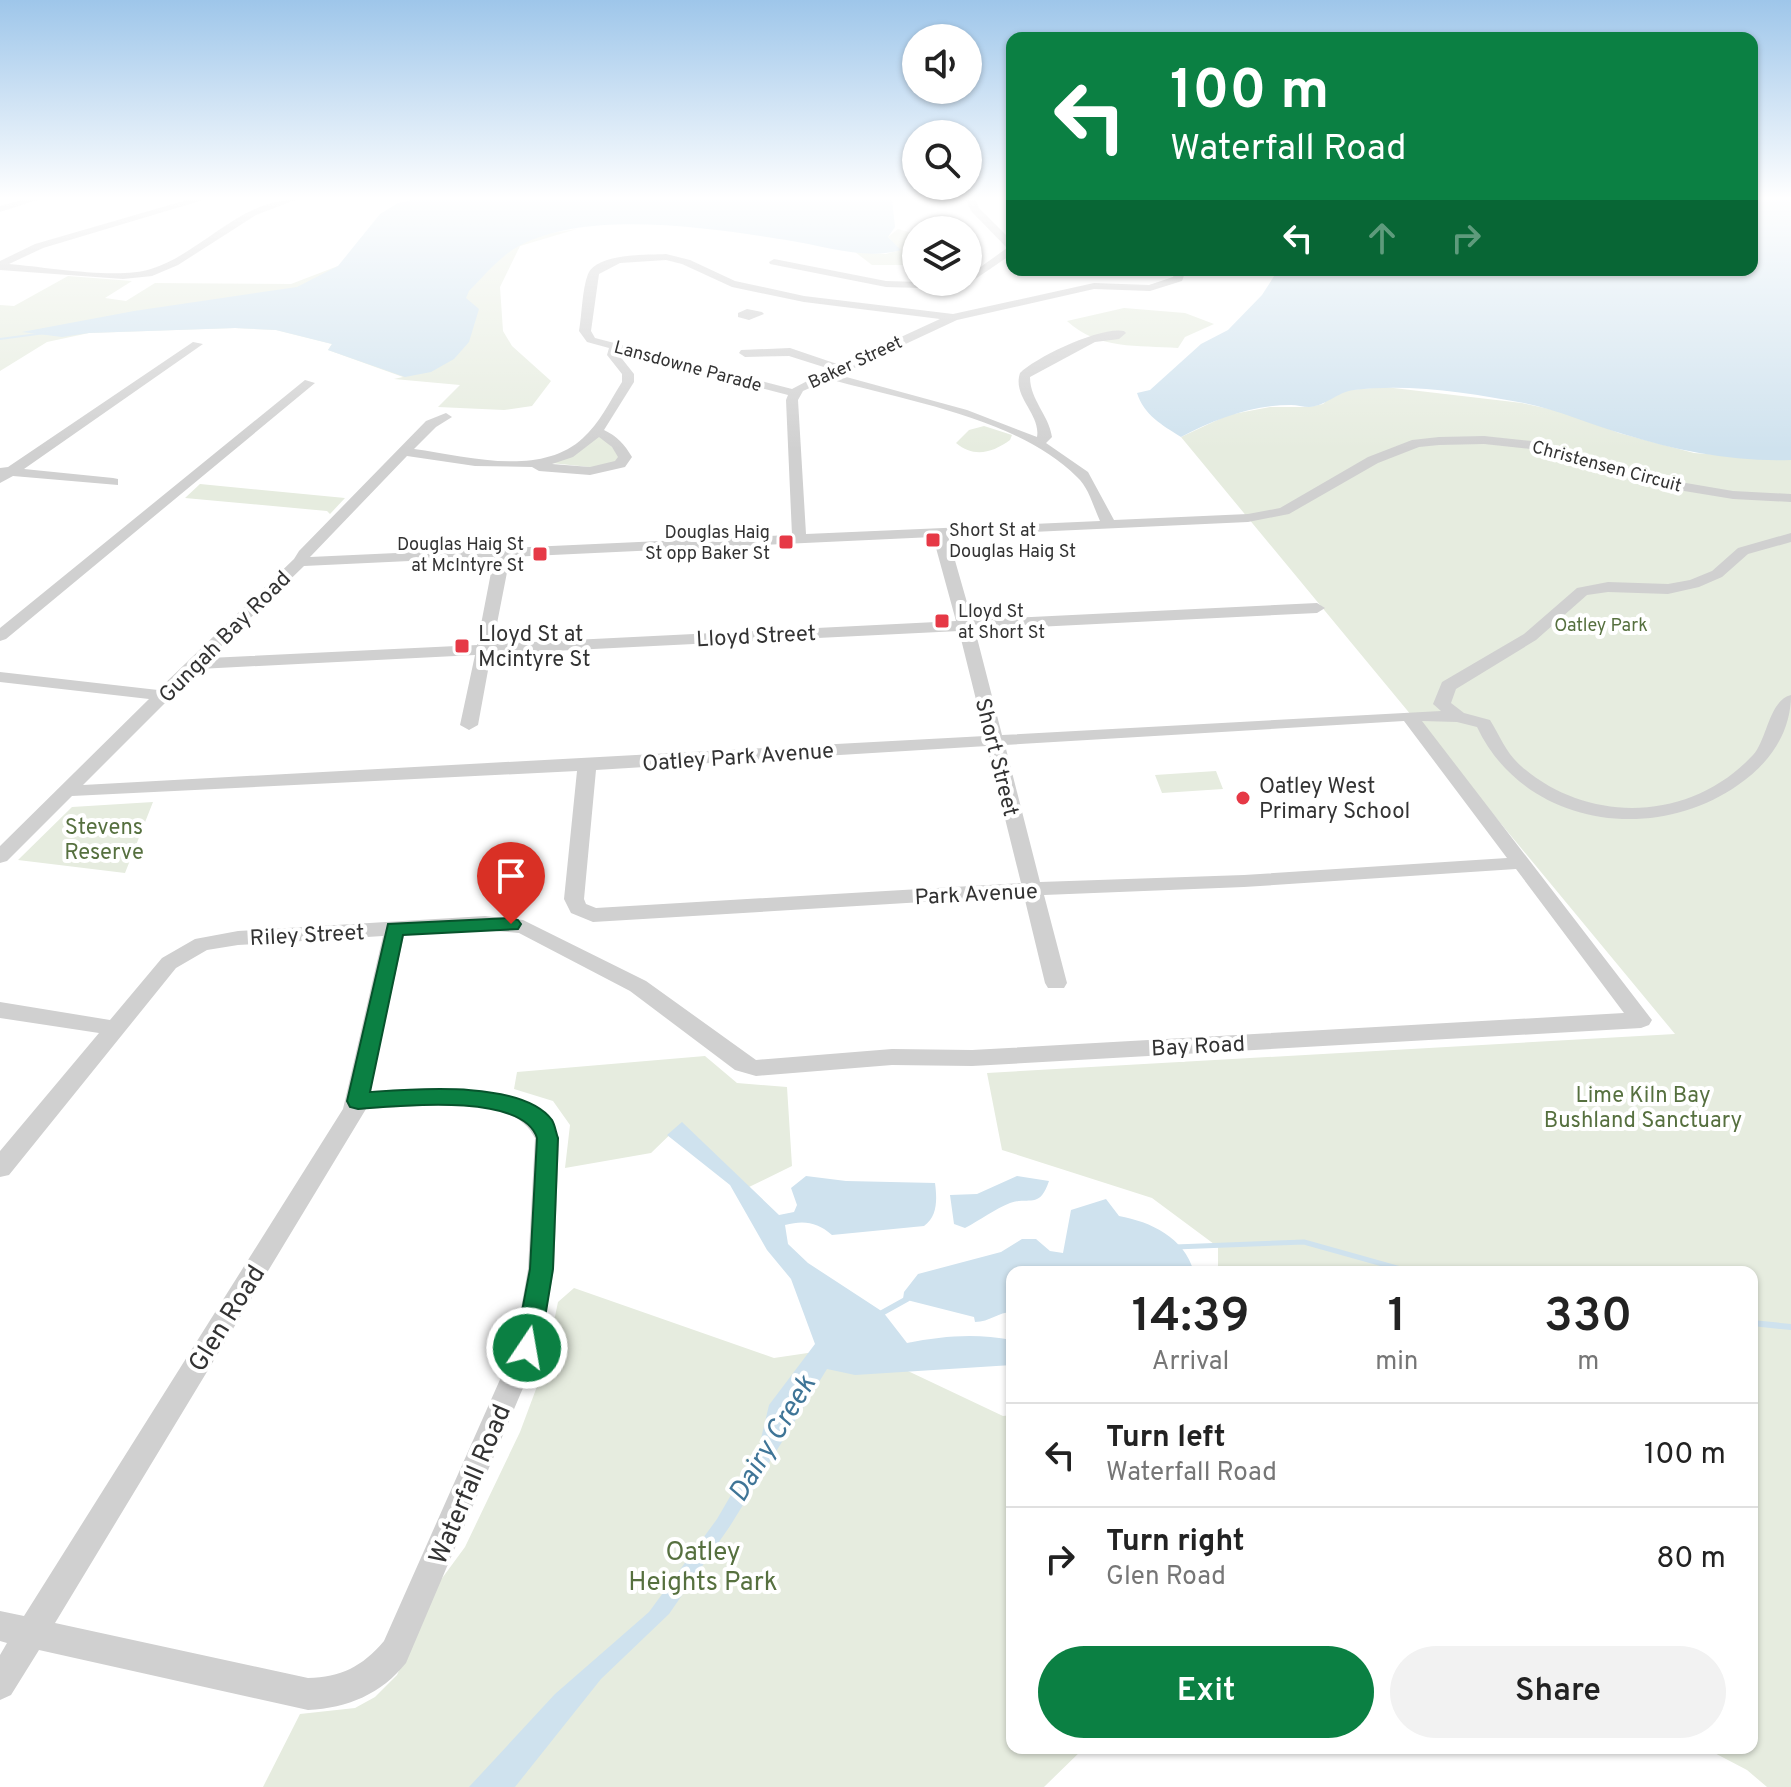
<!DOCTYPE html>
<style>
:root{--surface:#fff;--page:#f2f2f2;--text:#222;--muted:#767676;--line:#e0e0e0;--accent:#0b8043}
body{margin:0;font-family:Overpass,sans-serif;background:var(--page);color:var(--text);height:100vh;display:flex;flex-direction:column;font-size:30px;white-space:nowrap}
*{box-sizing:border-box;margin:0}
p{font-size:26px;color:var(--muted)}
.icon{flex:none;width:44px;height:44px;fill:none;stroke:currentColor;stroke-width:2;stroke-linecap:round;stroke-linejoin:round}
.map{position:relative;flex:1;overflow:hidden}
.sheet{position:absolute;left:1006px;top:1266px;width:752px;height:488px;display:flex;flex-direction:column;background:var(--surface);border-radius:16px;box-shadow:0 2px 6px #0004}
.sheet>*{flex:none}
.guide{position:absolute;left:1006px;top:32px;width:752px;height:244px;border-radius:16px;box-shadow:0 2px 6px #0004;background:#0b8043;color:#fff;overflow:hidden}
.controls{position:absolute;left:902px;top:24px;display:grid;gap:16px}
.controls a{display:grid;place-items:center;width:80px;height:80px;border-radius:50%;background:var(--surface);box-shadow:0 2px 6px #0004;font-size:40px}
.pin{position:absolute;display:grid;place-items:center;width:68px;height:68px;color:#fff;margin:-82px -34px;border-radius:50% 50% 50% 0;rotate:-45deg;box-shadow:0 0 8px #0007}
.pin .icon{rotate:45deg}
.me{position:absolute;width:88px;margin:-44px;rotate:12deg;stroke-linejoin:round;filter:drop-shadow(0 0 6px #0008)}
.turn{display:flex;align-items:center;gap:28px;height:168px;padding:0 32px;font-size:36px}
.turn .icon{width:104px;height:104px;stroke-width:2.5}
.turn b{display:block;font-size:56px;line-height:68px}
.lanes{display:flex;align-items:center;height:76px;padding:0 32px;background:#0003;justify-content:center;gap:40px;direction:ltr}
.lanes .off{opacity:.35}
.eta{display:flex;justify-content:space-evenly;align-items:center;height:136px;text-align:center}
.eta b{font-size:48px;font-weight:600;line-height:56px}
.action{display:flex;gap:16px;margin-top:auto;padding:16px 32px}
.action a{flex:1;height:92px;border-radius:48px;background:var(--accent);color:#fff;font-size:32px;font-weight:600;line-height:92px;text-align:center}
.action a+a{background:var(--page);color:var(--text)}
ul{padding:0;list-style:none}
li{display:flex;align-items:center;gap:24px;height:104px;padding:0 32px;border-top:2px solid var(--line)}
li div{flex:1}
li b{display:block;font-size:30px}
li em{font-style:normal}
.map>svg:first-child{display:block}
.green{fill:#e6ecdf}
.water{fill:#cfe2ee}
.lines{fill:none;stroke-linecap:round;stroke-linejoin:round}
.stream-far2{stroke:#cfe2ee;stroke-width:2}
.stream-far1{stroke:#cfe2ee;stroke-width:5}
.stream{stroke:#cfe2ee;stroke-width:6}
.minor{fill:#d0d0d0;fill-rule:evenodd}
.route{fill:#0b8043;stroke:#07532c;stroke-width:2}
.poi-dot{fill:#e63946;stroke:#fff;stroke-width:3}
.labels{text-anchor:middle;stroke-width:8;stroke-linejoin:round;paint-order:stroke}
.far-street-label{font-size:18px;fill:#333;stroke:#fff}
.far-poi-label{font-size:18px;fill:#333;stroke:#fff;text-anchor:start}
.far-park-label{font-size:18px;fill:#56703f;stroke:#fff}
.poi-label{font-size:22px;fill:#333;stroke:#fff;text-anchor:start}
.street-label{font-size:22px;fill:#333;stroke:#fff}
.park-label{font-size:22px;fill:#56703f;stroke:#fff}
.near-street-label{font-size:26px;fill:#333;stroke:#fff}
.near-park-label{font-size:26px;fill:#56703f;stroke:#fff}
.near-water-label{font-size:28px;font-style:italic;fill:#3f7597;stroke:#fff}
</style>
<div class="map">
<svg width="1791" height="1787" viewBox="0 0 1791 1787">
<rect width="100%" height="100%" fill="#fff"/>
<path class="green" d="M577 229 520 246 500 287 503 331 512 346 551 381 532 406 504 410 438 407 460 385 394 379 403 377 328 350 332 344 276 330 235 328 89 333 47 342 0 371V305L14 306 68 276 132 281 105 298 126 301 155 283 291 284 338 266Z
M898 229 916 234V265H872L855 252 886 254 900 250 888 237Z
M1124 308 1185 313 1214 324 1185 337 1178 348C1138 345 1098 350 1067 321Z
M1385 387 1522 403 1572 414 1619 433 1694 453 1791 460V1787H1767L1747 1770 1705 1748H1752V1272H1218V1247L1152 1198 1002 1150 987 1073 1675 1034 1181 437 1228 415 1270 407H1309L1323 404 1332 396 1349 390Z
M984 426 1012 435 1010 440C992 453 974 458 956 443L969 430Z
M600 436 619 453 617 462 599 468 551 463Z
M200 484 345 498 330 514 327 511 185 498Z
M1216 771 1223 789 1162 793 1155 775Z
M153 802 125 873 18 860 72 807Z
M705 1056 737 1083 787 1087 792 1166 749 1187 682 1123 651 1153 565 1168 570 1125 553 1101 514 1089 517 1072Z
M574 1288 774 1358 855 1346 1003 1416 1012 1415V1748H1084L1044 1787H263L300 1714 355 1708 375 1697 397 1675 440 1581 465 1547 520 1432 545 1365 558 1302Z"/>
<path class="water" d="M412 200H892L895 227 888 237 901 250C866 260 828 247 792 241 716 229 590 208 519 246 500 256 484 276 469 291L466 298 479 309 469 342 454 359 431 372 405 377 328 350 332 344 276 330 235 328 89 333 62 337 22 332 134 311 297 287 338 266 380 214 398 203Z
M1752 200H1791V460C1733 462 1678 451 1623 434 1589 424 1559 410 1524 403 1470 393 1409 383 1354 390 1337 392 1326 406 1309 407 1303 407 1297 405 1291 405 1252 405 1215 419 1181 437 1162 425 1144 415 1137 393L1150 390 1201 344 1228 330 1262 295 1278 270H1752Z
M682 1122 779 1215 794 1212 797 1205 791 1188 806 1176 846 1181 935 1183C937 1198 938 1216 924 1226L832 1235C817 1222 804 1220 785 1225L788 1244 808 1263 883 1312 907 1343C943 1336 975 1333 1012 1340V1365L855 1375 827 1369 730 1526 669 1614 601 1679 515 1787H469L555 1694 649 1612 717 1519 759 1447 769 1405 815 1344 791 1279 767 1250 730 1185 667 1135Z
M1017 1176 1049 1181C1039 1210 1030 1196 1010 1203 995 1209 980 1220 965 1228L954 1224 950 1195 977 1194Z
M1106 1199 1119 1216C1151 1222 1184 1237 1194 1272H1012V1312C998 1312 990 1322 975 1322L974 1317 903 1299 904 1292 918 1274 1001 1252 1022 1239H1036L1050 1251 1063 1253 1071 1210Z"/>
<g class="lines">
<path class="stream-far2" d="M0 339 45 333"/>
<path class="stream-far1" d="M1175 1247 1304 1242 1411 1272"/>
<path class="stream" d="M880 1314 907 1299
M1752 1323 1791 1327"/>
<path class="minor" d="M21 200H37L0 212V206Z
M187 200H203L43 248 9 264C46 267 118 280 151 269 202 253 239 200 295 200L256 215 178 265 152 276 123 279 0 270V261L35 244Z
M966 200H976L979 208 1012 241V254L968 284 963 282H968V276L1007 248 971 211Z
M666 254 690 260 735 281 804 296 953 314 1094 283 1149 285 1173 277 1176 270H1186L1182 281 1150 291 1094 289 957 320 839 375 967 410 1037 437C1041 414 1012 397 1020 373 1036 357 1101 326 1124 331L1126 333 1119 339 1095 342 1030 377C1030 400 1049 415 1052 437L1046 443 1088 472 1114 520 1248 514 1280 508 1368 457 1412 440 1439 437 1484 436 1541 442 1680 482 1733 491 1791 494V502L1733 499 1678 490 1540 450 1484 444 1439 445 1419 447 1378 463 1289 514 1248 522 948 536 972 620 1317 603 1325 608 1317 613 975 630 1002 735 1441 711 1433 704 1442 682 1524 634 1577 588 1608 582 1668 584 1690 580 1712 571 1738 548 1791 533V542L1748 554 1722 577 1699 587 1668 594 1608 592 1587 595 1536 640 1456 689 1451 703 1464 713 1490 720C1500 736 1506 753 1521 766 1588 825 1691 822 1753 755 1767 740 1769 700 1791 695 1791 733 1769 764 1738 785 1653 845 1524 826 1477 727L1457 722 1422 721 1652 1020 1649 1025 1641 1028 972 1066 892 1065 756 1076 735 1070 630 991 519 933 485 930 404 935 370 1091 433 1088 494 1093 528 1103 546 1115 559 1138 554 1269 540 1348 406 1663C381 1694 348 1708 308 1710L39 1650 11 1695 0 1700V1655L7 1643 0 1641V1611L24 1616 343 1109 383 936 238 945 207 950 176 968 9 1175 0 1177V1151L99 1033 0 1018V1002L110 1020 162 958 195 939 238 931 485 916 523 920 646 981 756 1060 892 1049 972 1050 1624 1013 1516 869 1244 887 1044 895 1067 983 1064 988H1048L1045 983 1024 896 593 922 571 913 564 899 577 771 72 796 7 861 0 863V846L149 699 0 682V672L158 690 294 559 299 551 426 421 446 413 452 417 436 427 414 449C466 456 540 478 583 438 599 424 610 401 622 382V374L607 355 609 348 587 342 579 331C582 314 582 290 588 274 597 253 647 255 666 254ZM666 260 682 264 732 287 804 302 940 319 840 365 790 348 741 350 739 353 745 357 789 356 830 369 792 389 595 338 591 331 599 274 620 263ZM620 351 788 395 786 400 792 535 310 557 407 456 475 466 532 467 539 471 590 475 625 467 632 457C625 445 617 436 604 430L634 382V374L619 355ZM829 379C907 401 1018 418 1077 477 1089 488 1093 506 1100 521L806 534 798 400 803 391ZM599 437 612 447 618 457 615 461 590 467 552 464 573 457ZM933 537 956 621 493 644 510 557ZM494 557 477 645 209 658 304 566ZM959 631 985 736 83 785 199 669 475 655 460 725 469 730 478 725 491 654ZM1404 721 1507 858 1244 875 1040 882 1005 745ZM987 746 1021 883 596 908 586 904 584 899 596 770ZM433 1105C467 1106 518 1103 535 1138L528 1269 514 1348 384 1641C362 1667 341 1677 308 1678L55 1623 366 1109Z
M774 259 886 281 955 283 960 286 955 289 886 287 770 264 769 262Z
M747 309 762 312 764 314 749 320 738 317V313Z
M193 342 203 344 24 469 113 478 118 479V485L13 476 0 483V468L8 467Z
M305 380 315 383 6 639 0 641V628Z"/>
</g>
<linearGradient id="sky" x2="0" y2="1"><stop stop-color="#9ec6ea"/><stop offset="0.44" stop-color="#fff"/><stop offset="1" stop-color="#fff" stop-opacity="0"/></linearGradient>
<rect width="1791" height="450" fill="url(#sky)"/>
<path class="route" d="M511 918 518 920 521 924 518 929 403 935 370 1092C415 1089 522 1080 552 1120 555 1125 556 1133 558 1138L553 1269 540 1348 536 1356 527 1359 519 1356 515 1348 530 1269 537 1138C523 1092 396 1106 358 1109L350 1107 347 1101 388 924Z"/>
<g class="poi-dot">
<rect x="925" y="532" width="16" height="16" rx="4"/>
<rect x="778" y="534" width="16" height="16" rx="4"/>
<rect x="532" y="546" width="16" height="16" rx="4"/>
<rect x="934" y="613" width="16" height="16" rx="4"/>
<rect x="454" y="638" width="16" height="16" rx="4"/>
<circle cx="1243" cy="798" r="8"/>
</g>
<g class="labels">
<g class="far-street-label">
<text transform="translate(855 362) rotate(-25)" y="6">Baker Street</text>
<text transform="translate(688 366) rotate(15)" y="6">Lansdowne Parade</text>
<text transform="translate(1607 466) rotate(15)" y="6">Christensen Circuit</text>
</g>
<g class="far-poi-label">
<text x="949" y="536">Short St at<tspan x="949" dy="21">Douglas Haig St</tspan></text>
<text x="770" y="538" text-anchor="end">Douglas Haig<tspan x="770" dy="21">St opp Baker St</tspan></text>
<text x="524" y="550" text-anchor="end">Douglas Haig St<tspan x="524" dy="21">at McIntyre St</tspan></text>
<text x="958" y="617">Lloyd St<tspan x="958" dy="21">at Short St</tspan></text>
</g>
<g class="far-park-label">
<text x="1601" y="631">Oatley Park</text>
</g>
<g class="poi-label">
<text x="478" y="641">Lloyd St at<tspan x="478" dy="25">Mcintyre St</tspan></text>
<text x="1259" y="793">Oatley West<tspan x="1259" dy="25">Primary School</tspan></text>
</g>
<g class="street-label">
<text transform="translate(756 635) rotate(-3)" y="8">Lloyd Street</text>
<text transform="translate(224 636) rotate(-45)" y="8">Gungah Bay Road</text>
<text transform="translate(738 756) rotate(-4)" y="8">Oatley Park Avenue</text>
<text transform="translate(998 757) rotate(76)" y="8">Short Street</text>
<text transform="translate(976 893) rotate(-3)" y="8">Park Avenue</text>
<text transform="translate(307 934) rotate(-3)" y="8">Riley Street</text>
<text transform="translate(1198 1045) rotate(-3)" y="8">Bay Road</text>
</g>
<g class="park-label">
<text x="104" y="834">Stevens<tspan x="104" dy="25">Reserve</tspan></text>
<text x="1643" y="1102">Lime Kiln Bay<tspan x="1643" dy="25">Bushland Sanctuary</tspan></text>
</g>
<g class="near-street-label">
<text transform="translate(226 1318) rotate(-58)" y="9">Glen Road</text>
<text transform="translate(469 1484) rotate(-67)" y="9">Waterfall Road</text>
</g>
<g class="near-park-label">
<text x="703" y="1560">Oatley<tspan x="703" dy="30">Heights Park</tspan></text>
</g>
<g class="near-water-label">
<text transform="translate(771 1438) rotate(-59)" y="10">Dairy Creek</text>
</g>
</g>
</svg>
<div class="controls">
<a><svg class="icon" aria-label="sound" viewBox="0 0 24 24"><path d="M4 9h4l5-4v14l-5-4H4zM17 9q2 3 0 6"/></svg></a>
<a><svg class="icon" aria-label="search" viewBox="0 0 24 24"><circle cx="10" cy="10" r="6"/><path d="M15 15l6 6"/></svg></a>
<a><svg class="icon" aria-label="layers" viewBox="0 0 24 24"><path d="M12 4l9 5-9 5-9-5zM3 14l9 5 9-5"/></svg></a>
</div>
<div class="pin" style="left:511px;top:924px;background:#d93025"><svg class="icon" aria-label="arrive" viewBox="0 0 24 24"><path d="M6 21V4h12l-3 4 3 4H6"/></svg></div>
<svg class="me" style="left:527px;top:1348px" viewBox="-20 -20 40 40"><circle r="17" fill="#0b8043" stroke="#fff" stroke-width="3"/><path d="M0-11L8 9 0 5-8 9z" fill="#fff"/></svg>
<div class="guide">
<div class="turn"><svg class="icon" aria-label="left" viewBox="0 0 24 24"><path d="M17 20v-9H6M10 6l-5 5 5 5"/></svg><div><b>100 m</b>Waterfall Road</div></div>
<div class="lanes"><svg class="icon" aria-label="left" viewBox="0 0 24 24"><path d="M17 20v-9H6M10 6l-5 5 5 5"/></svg><svg class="icon off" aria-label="ahead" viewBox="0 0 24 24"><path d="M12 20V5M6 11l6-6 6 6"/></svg><svg class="icon off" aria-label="right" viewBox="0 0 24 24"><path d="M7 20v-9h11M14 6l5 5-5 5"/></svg></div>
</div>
<section class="sheet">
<div class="eta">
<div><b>14:39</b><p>Arrival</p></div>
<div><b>1</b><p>min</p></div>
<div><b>330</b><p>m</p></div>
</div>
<ul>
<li><svg class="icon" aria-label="left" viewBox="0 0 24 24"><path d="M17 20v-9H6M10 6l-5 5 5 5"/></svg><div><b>Turn left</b><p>Waterfall Road</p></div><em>100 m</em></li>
<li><svg class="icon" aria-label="right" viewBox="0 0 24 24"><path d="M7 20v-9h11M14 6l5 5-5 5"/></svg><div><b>Turn right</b><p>Glen Road</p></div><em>80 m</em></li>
</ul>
<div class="action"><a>Exit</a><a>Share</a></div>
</section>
</div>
